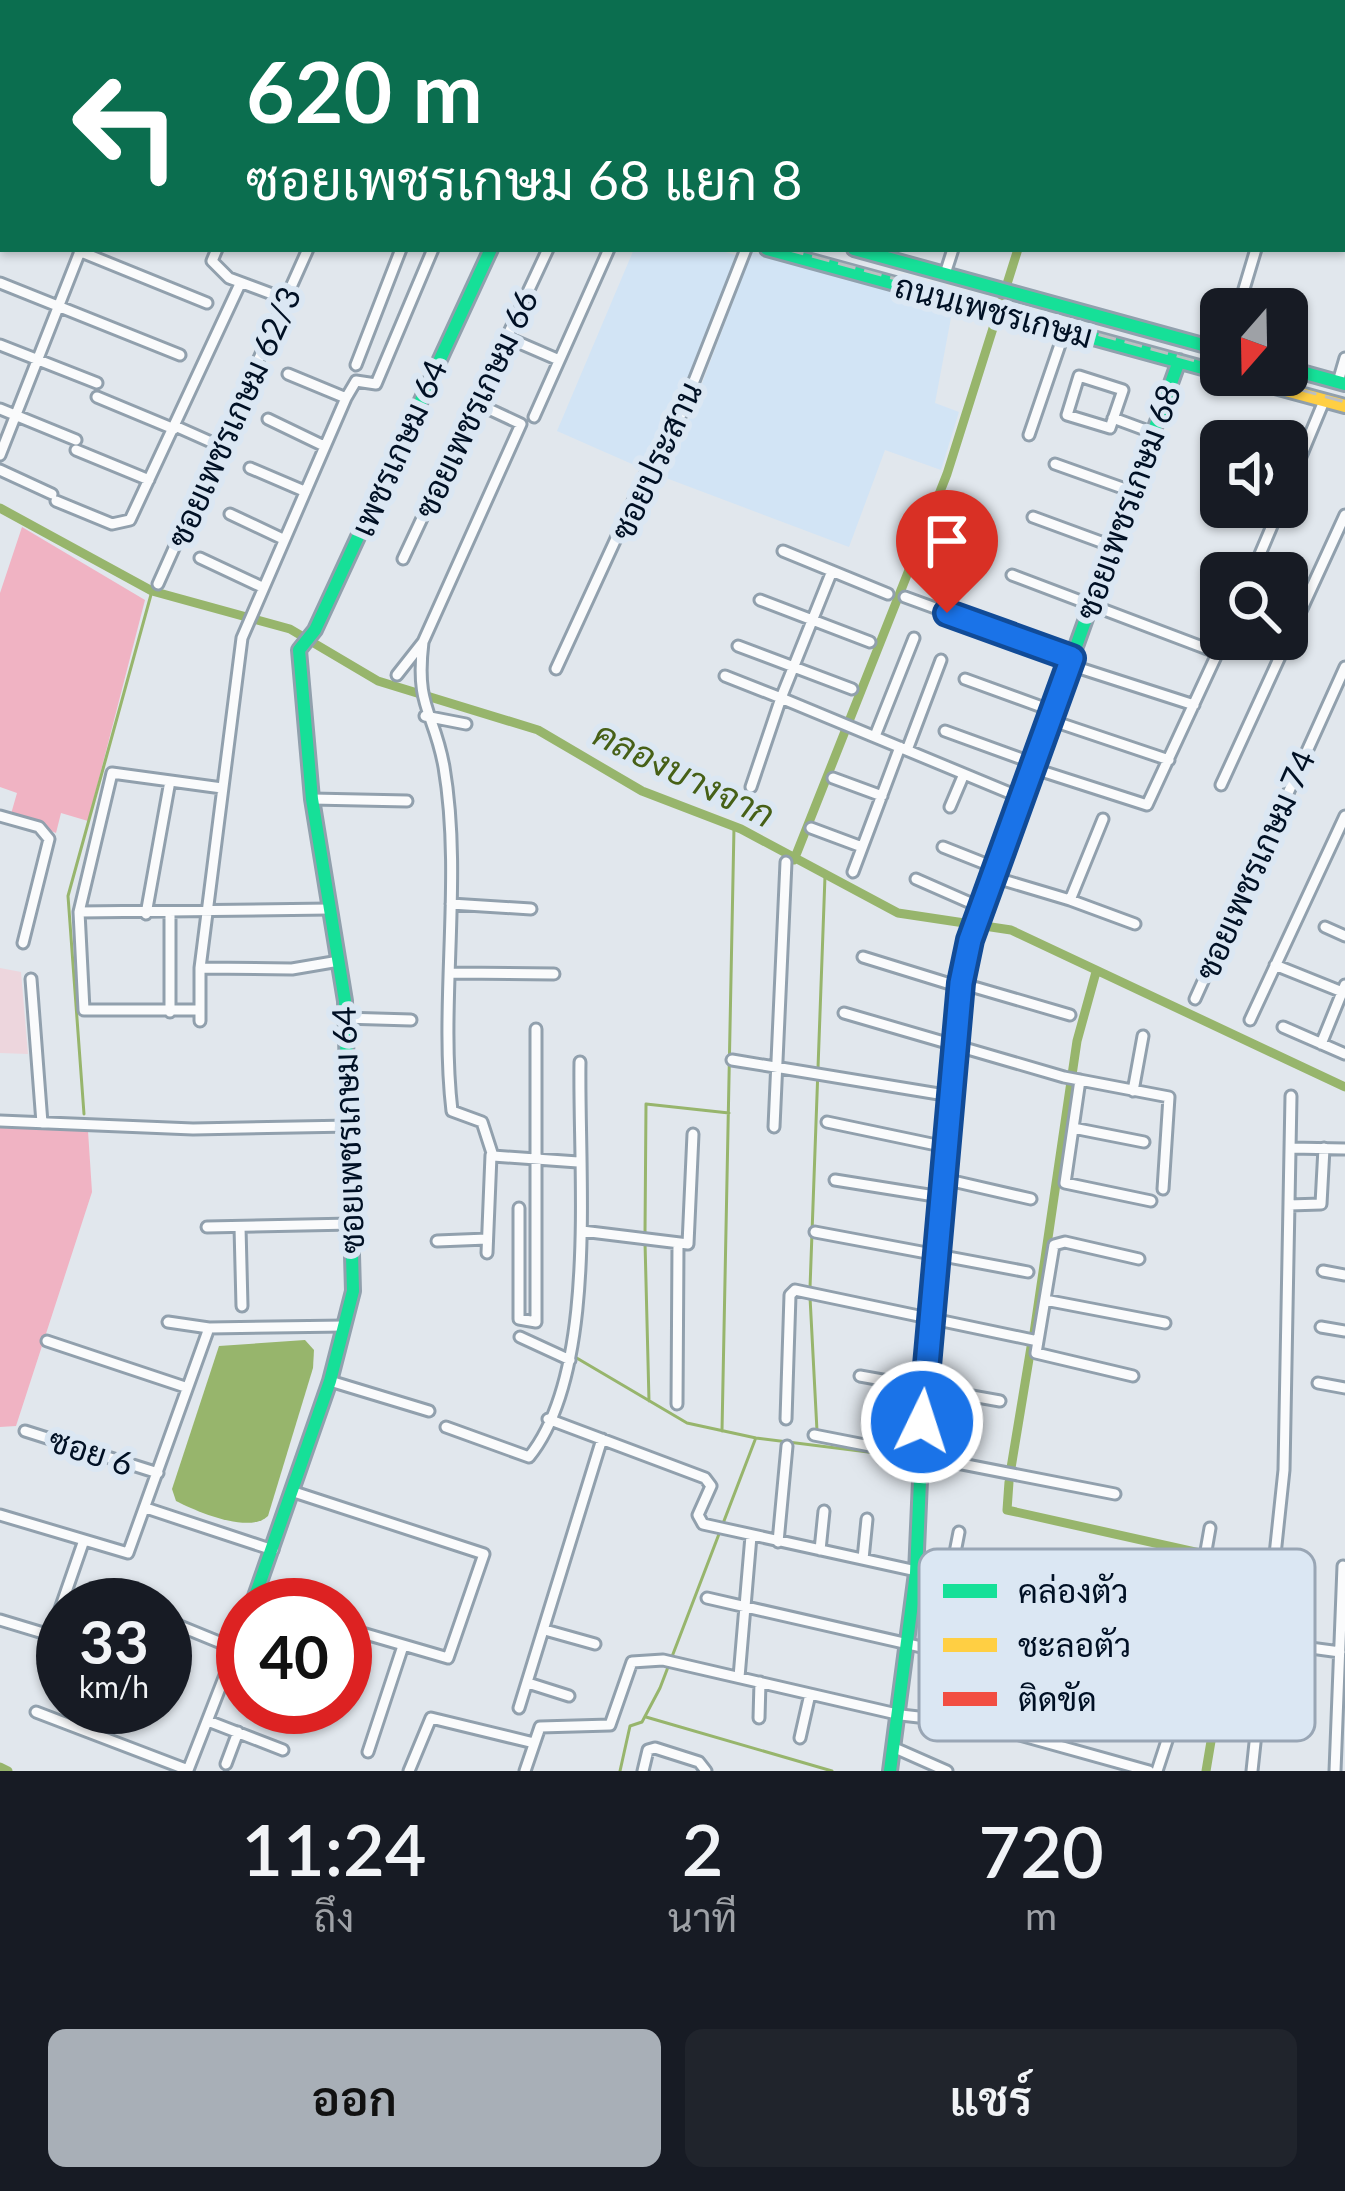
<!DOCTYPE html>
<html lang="th">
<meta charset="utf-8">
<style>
:root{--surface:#171b24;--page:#20242c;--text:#f1f3f6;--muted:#9ea1a6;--accent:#a8afb7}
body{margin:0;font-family:Lato,Sarabun,sans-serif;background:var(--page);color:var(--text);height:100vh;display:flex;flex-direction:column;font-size:45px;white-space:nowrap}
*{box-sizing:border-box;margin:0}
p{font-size:39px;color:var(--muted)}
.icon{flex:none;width:66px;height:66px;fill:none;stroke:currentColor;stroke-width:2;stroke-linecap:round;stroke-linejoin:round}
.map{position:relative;height:1771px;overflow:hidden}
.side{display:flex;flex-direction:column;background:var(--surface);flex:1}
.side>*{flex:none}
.hud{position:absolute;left:0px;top:0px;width:1347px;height:252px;box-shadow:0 3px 9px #0004;background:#0b6e4f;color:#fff;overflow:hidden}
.needle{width:78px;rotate:200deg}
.tools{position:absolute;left:1200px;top:288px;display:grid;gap:24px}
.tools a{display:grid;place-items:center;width:108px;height:108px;border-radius:18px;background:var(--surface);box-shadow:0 3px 9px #0004;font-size:60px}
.speed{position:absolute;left:36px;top:1578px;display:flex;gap:24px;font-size:60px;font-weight:700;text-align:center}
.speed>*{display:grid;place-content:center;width:156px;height:156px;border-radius:50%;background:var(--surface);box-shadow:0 3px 9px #0004;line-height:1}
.speed small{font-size:30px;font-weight:400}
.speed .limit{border:18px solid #d22;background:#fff;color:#111}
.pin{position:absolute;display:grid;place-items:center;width:102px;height:102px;color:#fff;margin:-123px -51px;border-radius:50% 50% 50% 0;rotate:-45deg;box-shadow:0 0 12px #0007}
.pin .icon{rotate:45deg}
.me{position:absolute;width:132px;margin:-66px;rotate:4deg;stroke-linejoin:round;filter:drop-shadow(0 0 9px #0008)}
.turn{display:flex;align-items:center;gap:42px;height:252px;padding:0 48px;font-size:54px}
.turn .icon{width:156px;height:156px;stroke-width:2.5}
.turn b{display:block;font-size:84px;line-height:102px}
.eta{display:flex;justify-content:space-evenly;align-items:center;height:204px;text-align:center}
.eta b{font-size:72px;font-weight:600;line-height:84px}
.cta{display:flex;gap:24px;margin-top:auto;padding:24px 48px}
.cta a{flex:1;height:138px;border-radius:18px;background:var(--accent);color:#111;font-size:48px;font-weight:600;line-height:138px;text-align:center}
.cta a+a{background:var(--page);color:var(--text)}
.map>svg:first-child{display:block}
.built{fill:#d2e4f5}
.green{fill:#edd6dd}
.forest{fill:#f0b3c3}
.water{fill:#97b56c}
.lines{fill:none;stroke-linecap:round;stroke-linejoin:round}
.stream{stroke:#97b56c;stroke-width:3}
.canal{stroke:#97b56c;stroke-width:9}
.street-casing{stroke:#91a0ad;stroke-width:15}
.fast-casing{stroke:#91a0ad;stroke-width:18}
.slow-casing{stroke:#91a0ad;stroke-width:18}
.jam-casing{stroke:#91a0ad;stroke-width:18}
.street{stroke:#fafbfc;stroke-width:9}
.fast{stroke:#16e098;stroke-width:12}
.slow{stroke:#ffcf43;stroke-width:12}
.jam{stroke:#f24e42;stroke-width:12}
.rail{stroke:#bcbfc2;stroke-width:3;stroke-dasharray:18 9;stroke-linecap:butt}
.route-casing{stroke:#114b97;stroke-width:30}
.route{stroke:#1a73e8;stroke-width:21}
.labels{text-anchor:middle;stroke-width:12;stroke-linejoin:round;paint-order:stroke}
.street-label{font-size:33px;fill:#001024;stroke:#dbe7f3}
.water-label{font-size:36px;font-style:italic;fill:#466017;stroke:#dbe7f3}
.key{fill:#dbe7f3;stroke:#99a6b5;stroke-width:3}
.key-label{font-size:33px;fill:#001024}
</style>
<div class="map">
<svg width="1345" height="1771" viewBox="0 0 1345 1771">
<rect width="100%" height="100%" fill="#e1e7ed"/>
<path class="built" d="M634 249H716L738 256 664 440 641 468 557 431Z
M752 252 953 307 935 403 959 412 941 470 885 450 849 547 666 478Z"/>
<path class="green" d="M0 968 21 972 28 1054 0 1053Z"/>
<path class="forest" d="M22 527 145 600 88 821 61 813 56 833 11 814 17 793 0 787V593Z
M0 1128 88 1131 92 1192 16 1426 0 1427Z"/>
<path class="water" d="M305 1340 314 1350 313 1368 268 1516C250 1534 197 1512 176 1501L172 1489 219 1346Z"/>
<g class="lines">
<path class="stream" d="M84 1114 68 896 152 591
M645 1233 646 1104 729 1113
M645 1242 649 1401
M810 1288 825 876
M810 1297 817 1431
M575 1357 687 1423 756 1438 892 1455
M722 1431 734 827
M646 1717 832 1771
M620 1771 630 1726 642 1722 660 1688 755 1440"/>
<path class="canal" d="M1100 3 1101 0
M0 508 152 591 290 629 378 681 538 730 642 791 741 829 898 913 1011 930 1345 1087
M794 860 947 474 1018 249
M1034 1333 1077 1041 1096 972
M1011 1468 1031 1347
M1009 1482 1007 1510 1240 1562 1230 1632
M0 1767 8 1771
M1206 1771 1227 1646"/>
<defs>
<path id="street" d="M383 3V0
M468 3 469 0
M636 3 637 0
M806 3 807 0
M1010 3 1012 0
M1323 3V0
M217 249 212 261 229 278 288 300
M79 251 207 303
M945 274 953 249
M0 283 180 355
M1238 309 1256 249
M508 338 559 360
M0 345 97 383
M356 365 401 249
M288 374 346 398
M1079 376 1123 390 1110 428 1067 415Z
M1338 382 1345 358
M97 397 174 429
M0 409 76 440
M534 417 609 249
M1113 418 1151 432
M268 419 324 446
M175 426 220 446
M1029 435 1065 330
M76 450 149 480
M0 455 81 249
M1055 464 1131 491
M250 468 304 491
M0 470 52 494
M1287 490 1324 401
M56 501 112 524 130 520 240 284
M230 514 283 539
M1033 517 1112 546
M783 551 888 594
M200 558 262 587
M403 559 548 249
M1252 573 1280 507
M1012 575 1218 653
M158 584 308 249
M905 597 1072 658
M760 600 870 642
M423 642C415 708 434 711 444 767 463 879 439 1001 452 1111L482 1122 493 1156 578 1162
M738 646 852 689
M1070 665 1194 705
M556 669 649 467 668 447 746 249
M397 675 423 642 521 424 478 404
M725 676 781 698 832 571
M965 679 1053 711
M425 716 466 724
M1050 720 1169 760
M945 731 1033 763
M875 736 914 638
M907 750 941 660
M1032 768 1147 805 1224 639
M833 778 882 796
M1221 785 1345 515
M751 787 781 698 1022 798
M312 799 407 801
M950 807 964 774
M0 816 39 827 49 839 23 943
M811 828 862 847
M943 847 996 868
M853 872 900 747
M993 877 1070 900 1103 819
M916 879 982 908
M1070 900 1135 924
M451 904 531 909
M79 912 330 909
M170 913V1012
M146 914 170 781
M1325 927 1345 936
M863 957 960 987
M1275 965 1345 993
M200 968 292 969 339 961
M453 973 554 974
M31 979 42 1123
M960 983 1070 1015
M1195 999 1345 667
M200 1010H84L79 912 112 773 222 788
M844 1013 1064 1077 1169 1097 1163 1189
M343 1018 411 1020
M1250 1020 1345 816
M200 1021V968L242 638 346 398 356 381 376 384 433 249
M1283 1027 1345 1054
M1321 1044 1345 985
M732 1060 951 1096
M1080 1080 1065 1183 1151 1201
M1133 1091 1143 1036
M0 1121 193 1129 351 1126
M827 1122 946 1147
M774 1127 786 862
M1073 1128 1144 1142
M1290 1148 1345 1149
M944 1179 1031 1199
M835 1180 941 1197
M1289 1205 1321 1204 1324 1148
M519 1208V1319L536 1322V1029
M207 1227 352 1224
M240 1227 242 1306
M582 1231 688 1244 693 1134
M815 1232 1028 1272
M437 1241 487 1239
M487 1253 491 1155
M1323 1271 1345 1275
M1045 1300 1165 1323
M168 1322 209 1328 345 1326
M1321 1327 1345 1331
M520 1337 570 1360
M47 1341 185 1387
M860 1376 1000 1401
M1133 1376 1036 1353 1054 1245 1065 1242 1139 1259
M330 1381 429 1411
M1318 1383 1345 1388
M677 1404 678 1244
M548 1419 705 1478 711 1486 698 1515 703 1524 1193 1632 1340 1652
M786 1419 790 1295 795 1290 1038 1341
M446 1427 529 1457C599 1370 578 1171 580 1062
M25 1431 158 1473
M814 1435 1115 1494
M294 1492 484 1554 448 1658 345 1628
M146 1508 273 1550
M0 1515 128 1553 209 1328
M778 1542 787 1446
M820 1550 824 1511
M863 1559 867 1519
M950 1578 959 1532
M707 1598 1215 1714
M254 1599 273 1605
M1057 1602 1064 1564 1089 1565
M0 1620 63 1639
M165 1620 236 1649
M545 1630 595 1644
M51 1635 83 1543
M1073 1646 1080 1607
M739 1677 751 1536
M528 1683 569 1696
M519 1708 602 1439
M36 1712 188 1770 243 1629
M759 1718 760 1682
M208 1721 283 1750
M800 1738 810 1694
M897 1749 947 1771
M368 1752 403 1646
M226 1764 238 1732
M409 1771 431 1718 534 1743
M525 1771 540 1727 610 1725 632 1662 663 1660 901 1715 980 1724 1149 1771
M643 1771 648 1750 655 1748 699 1762 706 1771
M1157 1771 1179 1704 1210 1528
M1252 1771 1284 1470 1291 1096
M1335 1771 1343 1566"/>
<path id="fast" d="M0 40 3 41
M767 249 1221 373
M854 249 1221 350
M1287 368 1345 384
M252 1605 330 1381 353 1291 345 1001 312 799 299 650 315 630 491 249
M890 1771 916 1573 924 1388 960 983 970 940 1179 361"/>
<path id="slow" d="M0 16 3 17
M1230 375 1345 406"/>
<path id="jam" d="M671 3 672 0"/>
</defs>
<use href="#street" class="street-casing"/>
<use href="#fast" class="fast-casing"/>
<use href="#slow" class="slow-casing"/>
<use href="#jam" class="jam-casing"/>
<use href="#street" class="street"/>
<use href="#fast" class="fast"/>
<use href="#slow" class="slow"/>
<use href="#jam" class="jam"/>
<path class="rail" d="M0 35 3 36
M786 249 1221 368
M1247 375 1345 402"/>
</g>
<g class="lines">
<defs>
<path id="route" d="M922 1422 961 983 970 940 1072 658 947 613"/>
</defs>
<use href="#route" class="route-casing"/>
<use href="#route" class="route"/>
</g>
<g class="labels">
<g class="street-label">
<text transform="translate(994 311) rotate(15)" y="12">ถนนเพชรเกษม</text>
<text transform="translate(476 404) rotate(-65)" y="12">ซอยเพชรเกษม 66</text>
<text transform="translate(234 417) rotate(-66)" y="12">ซอยเพชรเกษม 62/3</text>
<text transform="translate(399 448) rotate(-66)" y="12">เพชรเกษม 64</text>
<text transform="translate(656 461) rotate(-65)" y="12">ซอยประสาน</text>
<text transform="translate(1128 502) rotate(-70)" y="12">ซอยเพชรเกษม 68</text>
<text transform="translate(1255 865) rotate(-66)" y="12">ซอยเพชรเกษม 74</text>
<text transform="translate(348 1130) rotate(-92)" y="12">ซอยเพชรเกษม 64</text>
<text transform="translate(91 1452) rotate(18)" y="12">ซอย 6</text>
</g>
<g class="water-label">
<text transform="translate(684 774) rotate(26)" y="13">คลองบางจาก</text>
</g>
</g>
<rect x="919" y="1549" width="396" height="192" rx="18" class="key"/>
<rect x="943" y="1584" width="54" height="14" fill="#16e098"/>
<rect x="943" y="1638" width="54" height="14" fill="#ffcf43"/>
<rect x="943" y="1692" width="54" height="14" fill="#f24e42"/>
<g class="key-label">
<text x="1018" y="1603">คล่องตัว</text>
<text x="1018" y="1657">ชะลอตัว</text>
<text x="1018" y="1711">ติดขัด</text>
</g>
</svg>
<div class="tools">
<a><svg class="needle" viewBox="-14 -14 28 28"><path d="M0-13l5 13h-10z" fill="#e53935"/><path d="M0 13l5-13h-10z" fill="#9ea1a6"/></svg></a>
<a><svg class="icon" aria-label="sound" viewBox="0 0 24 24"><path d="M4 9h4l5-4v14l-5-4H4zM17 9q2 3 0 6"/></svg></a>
<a><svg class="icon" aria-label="search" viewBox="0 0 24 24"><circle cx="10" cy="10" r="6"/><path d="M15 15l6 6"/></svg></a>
</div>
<div class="speed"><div>33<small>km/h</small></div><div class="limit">40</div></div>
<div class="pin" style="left:947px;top:613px;background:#d93025"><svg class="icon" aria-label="arrive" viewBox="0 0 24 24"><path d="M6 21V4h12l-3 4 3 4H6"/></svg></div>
<svg class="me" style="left:922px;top:1422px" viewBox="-20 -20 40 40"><circle r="17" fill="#1a73e8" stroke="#fff" stroke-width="3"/><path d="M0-11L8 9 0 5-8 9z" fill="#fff"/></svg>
<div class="hud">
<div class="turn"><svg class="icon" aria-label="left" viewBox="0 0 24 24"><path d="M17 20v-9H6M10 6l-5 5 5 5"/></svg><div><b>620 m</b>ซอยเพชรเกษม 68 แยก 8</div></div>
</div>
</div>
<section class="side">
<div class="eta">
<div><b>11:24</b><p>ถึง</p></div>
<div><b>2</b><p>นาที</p></div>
<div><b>720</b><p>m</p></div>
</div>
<div class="cta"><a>ออก</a><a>แชร์</a></div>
</section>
